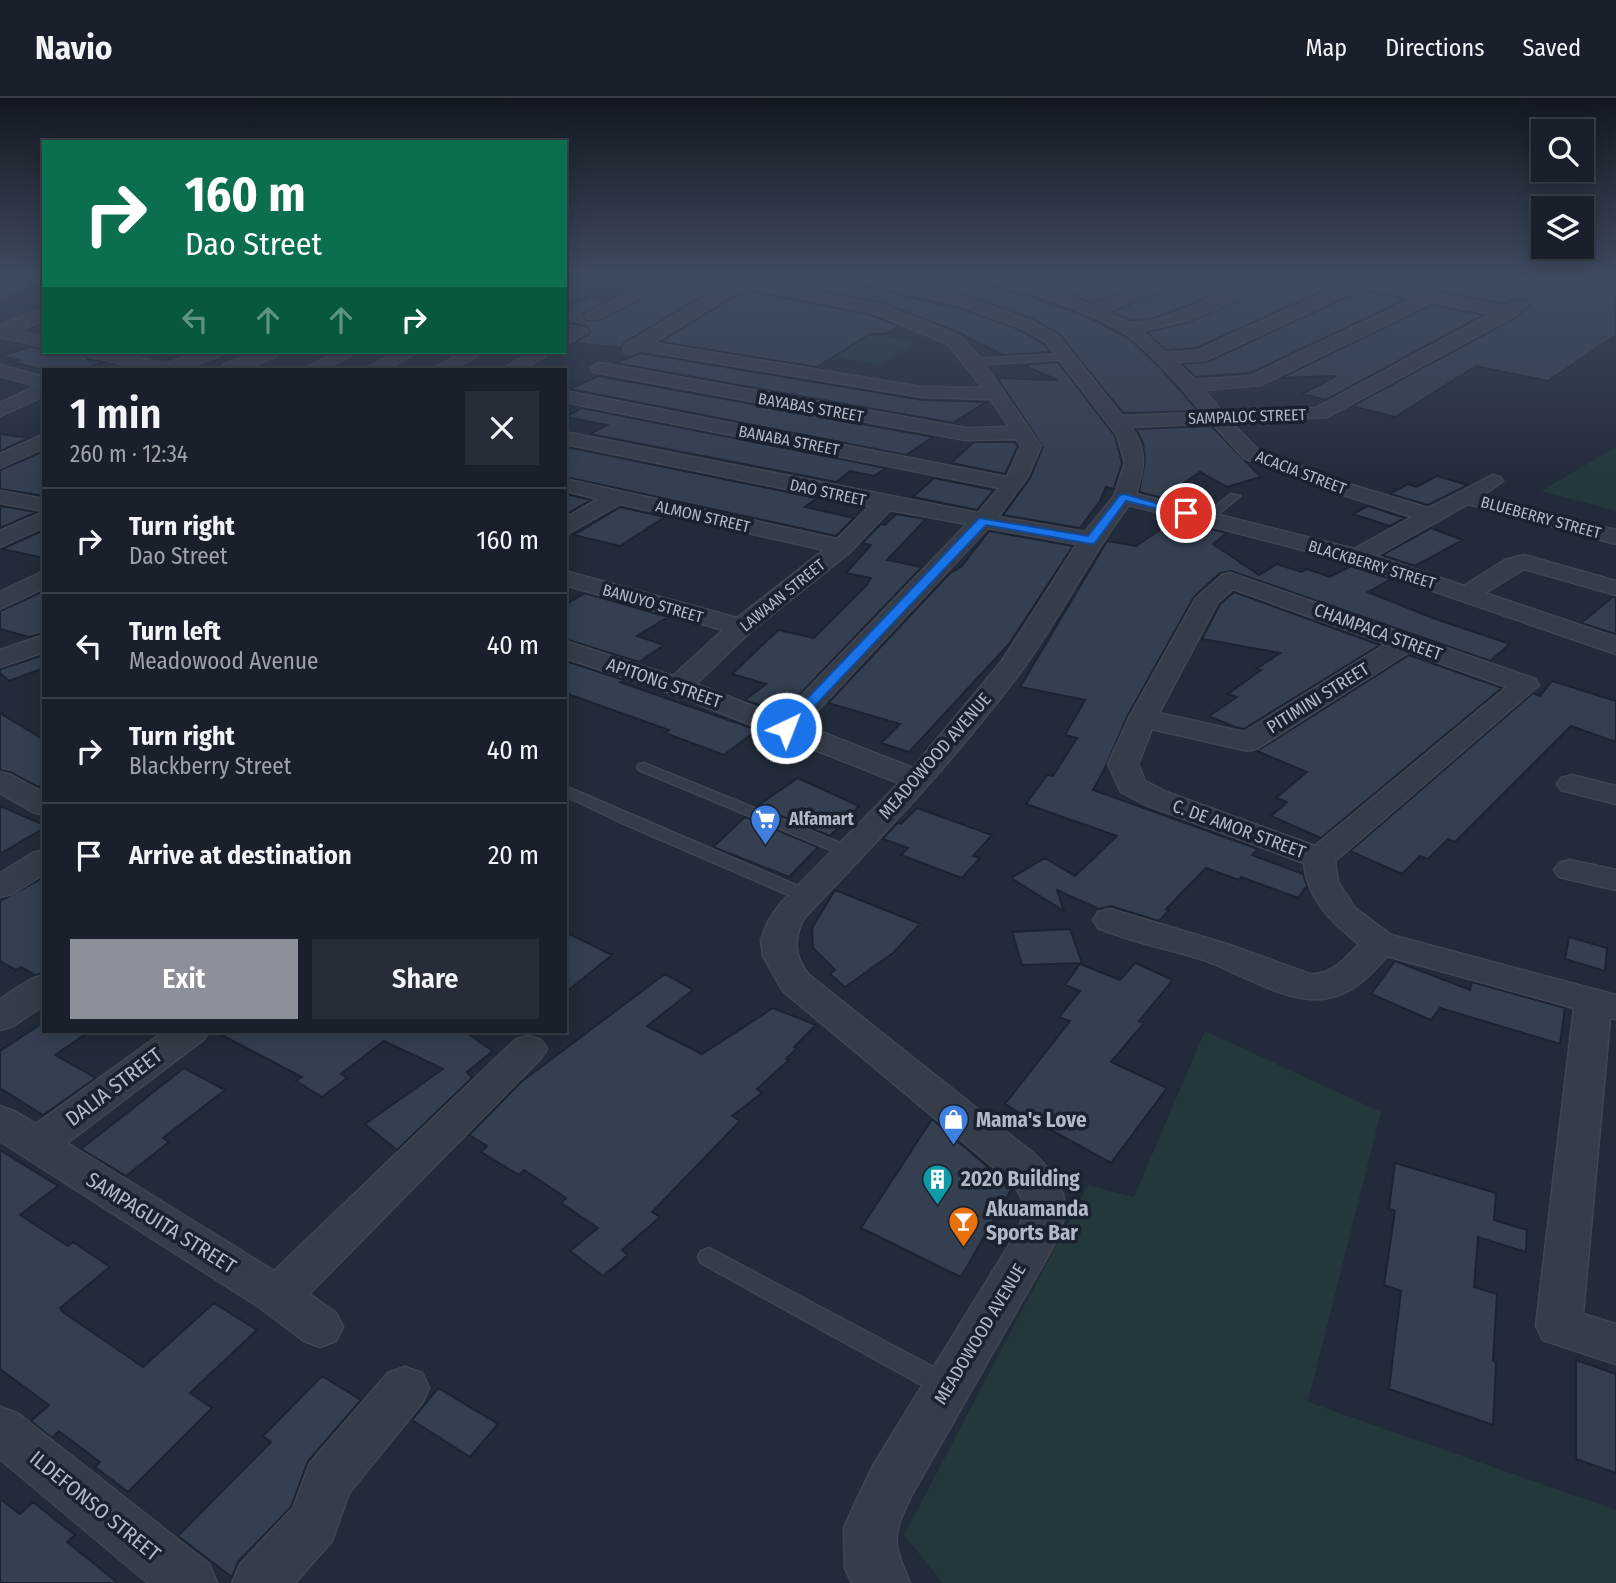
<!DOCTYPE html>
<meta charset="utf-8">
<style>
:root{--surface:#1a202b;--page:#272d37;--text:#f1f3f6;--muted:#9fa3a9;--line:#383e47;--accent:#8c9099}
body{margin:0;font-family:"Fira Sans Condensed",sans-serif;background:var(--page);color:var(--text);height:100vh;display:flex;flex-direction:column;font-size:26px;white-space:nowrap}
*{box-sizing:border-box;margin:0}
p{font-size:23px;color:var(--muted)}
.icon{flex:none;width:38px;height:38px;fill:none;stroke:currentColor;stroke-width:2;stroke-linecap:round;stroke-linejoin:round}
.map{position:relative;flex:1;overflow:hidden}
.details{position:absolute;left:42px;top:270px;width:525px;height:665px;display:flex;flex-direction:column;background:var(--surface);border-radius:0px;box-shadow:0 4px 18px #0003,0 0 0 2px var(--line)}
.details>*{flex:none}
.guide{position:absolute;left:42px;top:42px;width:525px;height:214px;border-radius:0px;box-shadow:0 4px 18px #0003,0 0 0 2px var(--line);background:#0b6e4f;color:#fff;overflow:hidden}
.tools{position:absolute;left:1531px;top:21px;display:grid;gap:14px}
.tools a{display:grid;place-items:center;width:63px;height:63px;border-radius:0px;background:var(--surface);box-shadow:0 4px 18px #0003,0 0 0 2px var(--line);font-size:35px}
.pin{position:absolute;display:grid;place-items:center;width:60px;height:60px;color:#fff;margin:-30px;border:4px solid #fff;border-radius:50%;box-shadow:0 2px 7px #0007}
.me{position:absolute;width:77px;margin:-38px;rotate:43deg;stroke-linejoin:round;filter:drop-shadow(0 0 5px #0008)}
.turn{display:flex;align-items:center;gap:24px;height:147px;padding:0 28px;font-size:32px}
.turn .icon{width:91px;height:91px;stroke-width:2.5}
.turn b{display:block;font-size:49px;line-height:60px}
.lanes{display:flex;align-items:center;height:66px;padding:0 28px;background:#0003;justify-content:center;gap:35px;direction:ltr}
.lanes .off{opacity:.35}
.round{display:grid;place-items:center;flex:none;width:74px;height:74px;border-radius:0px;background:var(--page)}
.summary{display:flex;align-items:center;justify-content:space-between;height:119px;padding:0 28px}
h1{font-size:42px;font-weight:600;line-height:52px}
.action{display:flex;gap:14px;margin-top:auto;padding:14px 28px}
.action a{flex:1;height:80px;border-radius:0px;background:var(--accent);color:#fff;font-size:28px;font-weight:600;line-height:80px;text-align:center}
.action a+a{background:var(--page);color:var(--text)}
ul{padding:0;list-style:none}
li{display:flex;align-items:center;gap:21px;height:105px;padding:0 28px;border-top:2px solid var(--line)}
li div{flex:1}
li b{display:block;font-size:26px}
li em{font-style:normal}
header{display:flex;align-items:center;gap:42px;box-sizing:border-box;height:98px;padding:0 35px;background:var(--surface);border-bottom:2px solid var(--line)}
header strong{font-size:33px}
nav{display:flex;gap:38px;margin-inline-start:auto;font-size:24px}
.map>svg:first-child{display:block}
.green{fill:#24373b}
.building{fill:#343f50;stroke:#1d2431;stroke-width:2}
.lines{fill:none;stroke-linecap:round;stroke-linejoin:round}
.service-casing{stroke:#3f4653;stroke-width:3}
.minor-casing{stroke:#3f4653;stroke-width:3}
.service{fill:#363d4a;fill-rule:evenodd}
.minor{fill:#363d4a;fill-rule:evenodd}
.route{fill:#1a73e8;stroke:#114b97;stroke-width:2}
.labels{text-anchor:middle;stroke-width:7;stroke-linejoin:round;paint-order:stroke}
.far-street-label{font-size:16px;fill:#b1b8c6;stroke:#1b222f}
.street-label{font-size:18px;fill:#b1b8c6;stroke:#1b222f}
.poi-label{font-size:18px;font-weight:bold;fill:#b1b8c6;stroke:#1b222f;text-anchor:start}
.near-street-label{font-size:21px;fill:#b1b8c6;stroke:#1b222f}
.near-poi-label{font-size:21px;font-weight:bold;fill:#b1b8c6;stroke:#1b222f;text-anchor:start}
</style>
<header>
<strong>Navio</strong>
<nav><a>Map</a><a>Directions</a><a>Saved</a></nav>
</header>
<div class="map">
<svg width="1616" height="1485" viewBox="0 0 1616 1485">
<rect width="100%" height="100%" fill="#222b39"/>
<path class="green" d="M565 177H631L565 204Z
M847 233 915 244 881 267 811 255Z
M1616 349V413L1541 393Z
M1205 933 1381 1014 1308 1304 1616 1412V1485H943L904 1437 1088 1087 1134 1099Z"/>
<path class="building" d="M687 177H693L697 183 721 187 624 245 621 250 574 245 589 236 590 233 586 228 565 224V209L588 199 608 203 582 216 587 223 600 222Z
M786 177H838L842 183 962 211 1020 232 1044 246 1050 254 1003 257 961 236 883 205 785 186Z
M877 177H969L973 183 1030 198 1086 218 1130 241 1162 272 1198 313 1123 315 1059 236 1034 222 969 198Z
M1007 177H1056L1062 178 1041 184Z
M1096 177H1165L1091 205 1062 192 1092 182Z
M1195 177H1268L1154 220 1131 222 1111 214 1191 182Z
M1296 177 1331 180 1338 186 1196 250 1166 252 1147 234 1189 224Z
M1428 177H1582L1587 182 1616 186V237L1548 283 1476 268 1395 319 1352 308 1515 220 1530 207 1524 201 1513 202 1503 206 1413 189 1427 182Z
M745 192 871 217 899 228 885 236H870L817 269 660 244Z
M1362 192 1407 201 1250 275 1196 279 1182 266 1207 264Z
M1432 207 1483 217 1326 302 1302 296 1336 278 1280 280Z
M30 249 44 251V254H79L84 255 87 261 103 264 82 271 44 272 13 264 18 262 1 258Z
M640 255 922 302 986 304 953 325 615 265Z
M1058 264 1115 338 1122 365 1114 391 1106 389 1100 403 1080 430 1003 417 1030 380 1043 349 997 280 1057 282 1023 267Z
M598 278 933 339 906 357 570 291Z
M582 310 886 370 874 378 850 373 836 384 590 336 607 327 565 319Z
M1211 328 1261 379 1227 389 1200 374 1162 400 1139 394 1145 362 1143 345 1136 331Z
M0 336 29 340 0 353Z
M974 344H1015L1018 348 1005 376 951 365Z
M567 349 817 400 805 409 854 420 836 438 565 379Z
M44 353V398L0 391V372Z
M1437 378 1468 387 1428 407 1390 396 1408 386 1416 389Z
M934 380 994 392 977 412 913 399Z
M565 396 591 402 565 417Z
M0 408 37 414 0 430Z
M1368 408 1405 420 1390 428 1353 416Z
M620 409 665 419 620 448 574 437Z
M896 416 926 421 887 462 922 469 782 615 745 602 766 586 732 576 778 532 814 540 867 487 871 480 846 475 871 447 862 445 881 426 885 427Z
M1175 422 1227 435 1213 446 1259 477 1277 466 1301 474 1307 471 1330 479 1351 468 1391 481 1368 494 1433 520 1510 546 1490 563 1231 473 1220 475 1194 499 1127 619 1106 668 1093 692 1258 751 1252 757 1303 776 1307 788 1298 800 1241 779 1239 782 1206 770 1166 811 1169 812 1159 823 1111 808 1099 811 1057 792 1064 813 1011 780 1045 760 1075 778 1117 738 1026 706 1047 677 1053 678 1077 640 1065 637 1085 602 1020 589 1107 443 1136 448Z
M1431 430 1463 442 1415 468 1382 457Z
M44 432V460L2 451Z
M989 433 1073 448 1009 546 909 654 881 645 900 626 828 605 950 475 961 469Z
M44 493V535L29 539 0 531V513Z
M1234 494 1380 547 1244 631 1235 629 1209 618 1237 599 1228 596 1261 572 1256 571 1280 555 1202 541 1220 506Z
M585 495 668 519 637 538 664 547 639 564 565 541V507Z
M1613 499H1616V536L1581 525Z
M44 557V570L9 583 0 575V571Z
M1409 557 1502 590 1321 740 1271 718 1287 704 1276 700 1307 674 1257 653Z
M565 563 624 582 620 584 757 632 724 657 665 635 669 632 565 595Z
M1552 583 1616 603V644L1571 628 1455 744 1448 741 1428 761 1420 758 1402 776 1350 753 1533 595 1540 598Z
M0 615 44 642V686L38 689 12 675 0 672Z
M798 680 859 708 830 738 757 708Z
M0 708 44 727V730L0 756Z
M917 710 992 737 973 758 980 760 962 780 901 757 908 750 883 741 897 725 901 726Z
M745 719 818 749 789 779 713 749Z
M44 779V875L35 877 21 869 16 872 0 863V803Z
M835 792 920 826 893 855 845 889 830 876 835 872 813 850 812 830Z
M1070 831 1082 865 1022 867 1012 834Z
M565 834 612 857 565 895Z
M1569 839 1607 850 1605 873 1565 861Z
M1395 863 1470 892 1472 884 1565 910 1560 946 1440 910 1431 922 1371 896Z
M1135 865 1173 882 1139 923 1144 925 1111 964 1167 990 1111 1065 1040 1026 1039 1027 1005 1006 1070 923 1059 919 1080 893 1065 887 1080 866 1120 882Z
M665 876 693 892 647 928 702 956 773 910 816 927 794 949 797 950 786 961 789 962 757 991 762 995 732 1018 740 1023 652 1114 660 1119 622 1152 628 1157 603 1178 570 1153 598 1130 561 1105 566 1100 524 1072 519 1077 481 1054 487 1048 469 1037 521 984Z
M44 924V933H90L55 957 96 980 43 1017 0 990V953Z
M214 933H464L493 953 467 974 472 980 397 1052 365 1026 443 971 384 943 341 976 347 980 322 999 296 983 302 979Z
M184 970 225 992 163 1040 169 1044 126 1078 81 1051Z
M932 1021 1012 1090 961 1179 861 1130Z
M0 1052 58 1088 20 1117 68 1148 73 1144 110 1169 60 1210 63 1214 143 1269 214 1205 257 1232 190 1295 212 1310 128 1394 95 1369 100 1364 59 1333 52 1340 31 1323 49 1307 0 1271Z
M1395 1065 1496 1095 1494 1122 1527 1132 1526 1154 1478 1139 1474 1189 1497 1196 1493 1263 1496 1265 1493 1327 1389 1291 1401 1193 1384 1187 1395 1113 1389 1111Z
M1576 1262 1616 1276V1375L1576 1361Z
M322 1278 361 1302 308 1363 291 1409 238 1464 232 1479 178 1438 271 1344 263 1338Z
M438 1290 498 1326 470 1359 412 1322Z
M0 1401 20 1416 33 1404 75 1437 67 1444 118 1485H0Z"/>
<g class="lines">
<defs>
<path id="service" d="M1584 177 1616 180V184L1587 179Z
M1066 256 1070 259 1069 261 974 267 970 264 974 261Z
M1231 396 1240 398 1211 422H1203V418Z
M644 665 855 751 857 754 855 757H843L639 672 637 669 639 666Z
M565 688 812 794 814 798 806 803 800 802 620 724 565 698Z
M709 1150 954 1280 958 1288 954 1296 946 1299 938 1296 701 1165 698 1159 701 1153Z"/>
<path id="minor" d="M31 177H44V182L0 198V188Z
M666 177H684L599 220H587L585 217Z
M696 177 740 180 757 177 755 183 882 207 960 238 980 260 1041 348 1028 378 998 419 1085 434 1114 398 1125 365 1117 337 1046 244 1021 230 963 208 843 180 841 177H866L968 200 1033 224 1058 238 1122 318 1203 315C1186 293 1144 246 1122 233 1076 207 1025 193 974 180L972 177H996L1041 187 1073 177H1093L1091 180 1055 192 1091 208 1172 177H1192L1190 180 1104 214C1112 217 1125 226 1134 225 1188 223 1240 174 1293 177L1188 222 1142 233 1165 255 1197 253 1346 185 1336 183 1334 180 1337 177 1503 209 1514 204H1524L1527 207 1514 218 1327 319 1232 325 1258 352 1339 383 1428 410 1493 377 1500 379 1503 383 1483 397 1616 432V446L1468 406 1376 458 1464 488 1505 462 1524 457 1616 483V497L1524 471 1485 495 1616 539V556L1349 464 1129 407C1089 459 1061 519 1022 572 956 661 880 740 804 820 793 841 794 858 809 877L1033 1055C1064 1084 1075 1107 1054 1147L910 1400C891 1441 893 1444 910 1485H852L845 1470 844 1430 852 1412 874 1366 1019 1131C1027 1103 1024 1097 1003 1077L783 893 763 858 761 842 768 824 779 807 899 685 668 594 565 560V543L673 578 723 532 565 487V473L737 520 824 452 620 406 565 437V420L598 401 565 393V381L837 441 870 408 565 346V334L978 415 999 390 565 304V293L1007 379 1021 348 1016 341 966 342 593 274 590 270 599 265 966 330 1009 329 990 301 922 299 640 252 631 256 625 255 623 251 625 247 728 186 698 180ZM744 189 872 214 948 246 983 290 922 289 653 245ZM1362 189 1415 200 1251 278 1195 282 1176 264 1206 262ZM1432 204 1491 216 1316 310 1222 314 1204 292 1261 287ZM1212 325 1244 360 1325 391 1412 419 1354 451 1136 396C1144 370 1148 353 1131 329ZM890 412 967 426 781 619 696 586 750 534 850 454ZM988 430 1077 446 1002 563 913 670 804 627Z
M44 211V222L16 233 44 239V249L0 239V227Z
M565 227 586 231 588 234 565 247Z
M86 254H115L166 266 198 254H220L218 258 184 271H145L88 258Z
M257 254H279L277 258 244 271H220L223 267Z
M336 254H357L326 271H304Z
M397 254H418L387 271H365Z
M463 254H484L454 271H432Z
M531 254H552L524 271H502Z
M0 267 44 279V298L0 318V305L36 288 0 278Z
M44 336V350L0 370V356Z
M0 393 44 401V413L0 405Z
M44 414V429L0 449V433Z
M44 473V490L0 511V494Z
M1230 475 1535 581 1539 587 1335 763 1338 784 1355 810 1391 837 1616 897V921L1610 920 1583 1216 1616 1226V1266L1543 1242 1536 1228 1574 910 1387 858C1369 879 1350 899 1321 901 1284 904 1238 874 1204 862 1173 852 1141 846 1111 835L1098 830 1093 822 1098 814 1110 811 1230 847 1310 876C1331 878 1345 861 1359 846 1332 825 1307 801 1304 765L1144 706 1121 694 1108 666 1129 620 1196 500 1222 477ZM1233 491 1386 546 1244 634 1159 615 1218 504ZM1409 554 1507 589 1315 748 1166 694 1145 683 1138 666 1152 631 1248 653 1258 650Z
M44 537V554L0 569V552Z
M0 674 11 677 44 695V717L33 714 0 695Z
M1572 677 1616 688V706L1561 692 1557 686 1561 680Z
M44 752V776L12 796 0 799V775L33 755Z
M1570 762 1616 772V792L1559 779 1554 772 1559 765Z
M44 877V907L13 928 0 932V901L31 881Z
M165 933H209L203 942 67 1045 274 1173 515 942 528 938 541 942 547 951 541 960 309 1196 336 1215 343 1229 336 1243 320 1249 304 1243 262 1211 0 1043V1008L14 1013 36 1026Z
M405 1269 422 1275 429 1290 422 1305 349 1395 332 1443 295 1485H232L240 1466 293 1410 310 1365 388 1275Z
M0 1309 17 1315 209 1466 217 1485H148L0 1361Z"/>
</defs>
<use href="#service" class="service-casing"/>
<use href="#minor" class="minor-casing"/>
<use href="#service" class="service"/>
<use href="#minor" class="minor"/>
</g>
<linearGradient id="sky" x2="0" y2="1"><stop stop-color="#13181f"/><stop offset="0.46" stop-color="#3e4a5f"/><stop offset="1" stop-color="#3e4a5f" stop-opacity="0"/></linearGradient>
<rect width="1616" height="385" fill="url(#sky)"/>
<path class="route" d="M1124 396 1191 415 1186 418 1126 403 1095 445 1091 446 986 427 791 633 786 635 779 630 979 420 1088 438 1120 397Z"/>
<defs>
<symbol id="supermarket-pin" viewBox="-11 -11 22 30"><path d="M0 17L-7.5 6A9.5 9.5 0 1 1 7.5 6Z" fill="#3f7fe0" stroke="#1b222f"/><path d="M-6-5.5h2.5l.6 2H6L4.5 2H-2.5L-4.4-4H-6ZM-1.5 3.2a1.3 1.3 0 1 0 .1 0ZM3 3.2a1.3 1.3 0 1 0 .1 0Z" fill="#fff"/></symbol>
<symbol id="shop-pin" viewBox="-11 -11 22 30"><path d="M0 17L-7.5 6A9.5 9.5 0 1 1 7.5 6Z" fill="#3f7fe0" stroke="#1b222f"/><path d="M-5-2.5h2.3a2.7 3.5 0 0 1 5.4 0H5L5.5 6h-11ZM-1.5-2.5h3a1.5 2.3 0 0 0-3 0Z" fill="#fff"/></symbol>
<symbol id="building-pin" viewBox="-11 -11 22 30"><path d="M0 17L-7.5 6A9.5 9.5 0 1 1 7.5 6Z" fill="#0f9aa8" stroke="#1b222f"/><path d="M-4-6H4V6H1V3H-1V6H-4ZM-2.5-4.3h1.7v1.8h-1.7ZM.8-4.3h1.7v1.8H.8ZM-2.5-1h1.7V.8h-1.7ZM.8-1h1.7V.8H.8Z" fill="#fff"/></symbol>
<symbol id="bar-pin" viewBox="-11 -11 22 30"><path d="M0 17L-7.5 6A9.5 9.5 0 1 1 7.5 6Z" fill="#e8710a" stroke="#1b222f"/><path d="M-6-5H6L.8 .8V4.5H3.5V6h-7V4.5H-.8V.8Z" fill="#fff"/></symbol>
</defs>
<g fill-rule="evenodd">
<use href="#supermarket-pin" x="748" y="704" width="35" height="47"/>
<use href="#shop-pin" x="936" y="1004" width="35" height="47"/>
<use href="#building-pin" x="920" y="1064" width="35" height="47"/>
<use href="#bar-pin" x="946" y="1106" width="35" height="47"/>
</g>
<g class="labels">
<g class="far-street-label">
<text transform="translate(811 309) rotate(10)" y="6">BAYABAS STREET</text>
<text transform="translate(1247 318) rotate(-2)" y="6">SAMPALOC STREET</text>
<text transform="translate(789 342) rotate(11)" y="6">BANABA STREET</text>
<text transform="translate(1301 374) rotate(21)" y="6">ACACIA STREET</text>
<text transform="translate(828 394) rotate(12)" y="6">DAO STREET</text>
<text transform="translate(703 418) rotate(13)" y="6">ALMON STREET</text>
<text transform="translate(1541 419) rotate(15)" y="6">BLUEBERRY STREET</text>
<text transform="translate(1372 466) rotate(17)" y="6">BLACKBERRY STREET</text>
<text transform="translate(782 497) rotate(-39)" y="6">LAWAAN STREET</text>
<text transform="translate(653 505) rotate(16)" y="6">BANUYO STREET</text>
</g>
<g class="street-label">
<text transform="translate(1378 534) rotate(20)" y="6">CHAMPACA STREET</text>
<text transform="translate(664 585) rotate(19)" y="6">APITONG STREET</text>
<text transform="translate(1318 600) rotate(-32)" y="6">PITIMINI STREET</text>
<text transform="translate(935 658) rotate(-49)" y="6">MEADOWOOD AVENUE</text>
<text transform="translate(1239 731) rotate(20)" y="6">C. DE AMOR STREET</text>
<text transform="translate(980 1236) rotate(-59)" y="6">MEADOWOOD AVENUE</text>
</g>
<g class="poi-label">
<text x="789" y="727">Alfamart</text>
</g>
<g class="near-street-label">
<text transform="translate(114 989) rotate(-37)" y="7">DALIA STREET</text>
<text transform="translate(161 1125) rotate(32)" y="7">SAMPAGUITA STREET</text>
<text transform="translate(95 1408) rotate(39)" y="7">ILDEFONSO STREET</text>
</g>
<g class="near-poi-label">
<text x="976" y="1029">Mama's Love</text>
<text x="961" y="1088">2020 Building</text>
<text x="986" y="1118">Akuamanda<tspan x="986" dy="24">Sports Bar</tspan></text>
</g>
</g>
</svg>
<div class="tools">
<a><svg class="icon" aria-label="search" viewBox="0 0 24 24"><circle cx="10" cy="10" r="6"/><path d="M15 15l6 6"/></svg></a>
<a><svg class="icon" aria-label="layers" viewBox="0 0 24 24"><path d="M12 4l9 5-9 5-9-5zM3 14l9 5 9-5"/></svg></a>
</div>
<div class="pin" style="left:1186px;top:415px;background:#d93025"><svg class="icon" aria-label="arrive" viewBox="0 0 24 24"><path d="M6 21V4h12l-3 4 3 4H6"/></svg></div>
<svg class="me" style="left:786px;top:630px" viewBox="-20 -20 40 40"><circle r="17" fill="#1a73e8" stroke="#fff" stroke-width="3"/><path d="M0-11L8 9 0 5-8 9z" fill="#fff"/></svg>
<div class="guide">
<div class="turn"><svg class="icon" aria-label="right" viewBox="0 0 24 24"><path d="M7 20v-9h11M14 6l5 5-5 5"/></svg><div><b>160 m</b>Dao Street</div></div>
<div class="lanes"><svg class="icon off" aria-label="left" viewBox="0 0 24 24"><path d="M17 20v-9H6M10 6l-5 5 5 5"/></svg><svg class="icon off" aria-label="ahead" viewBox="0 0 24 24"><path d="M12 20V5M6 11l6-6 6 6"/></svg><svg class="icon off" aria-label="ahead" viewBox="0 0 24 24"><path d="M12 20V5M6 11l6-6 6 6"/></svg><svg class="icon" aria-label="right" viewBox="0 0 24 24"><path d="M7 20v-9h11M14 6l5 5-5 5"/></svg></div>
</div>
<section class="details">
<div class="summary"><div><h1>1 min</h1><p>260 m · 12:34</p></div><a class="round"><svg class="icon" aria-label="close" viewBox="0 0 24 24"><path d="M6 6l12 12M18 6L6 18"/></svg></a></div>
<ul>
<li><svg class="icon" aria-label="right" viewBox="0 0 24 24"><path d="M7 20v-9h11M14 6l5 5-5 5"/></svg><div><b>Turn right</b><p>Dao Street</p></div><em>160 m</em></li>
<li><svg class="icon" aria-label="left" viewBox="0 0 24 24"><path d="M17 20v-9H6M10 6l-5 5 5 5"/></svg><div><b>Turn left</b><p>Meadowood Avenue</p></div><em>40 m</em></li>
<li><svg class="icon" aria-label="right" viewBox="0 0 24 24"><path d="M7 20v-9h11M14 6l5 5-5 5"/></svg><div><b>Turn right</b><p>Blackberry Street</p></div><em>40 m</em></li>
<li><svg class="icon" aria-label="arrive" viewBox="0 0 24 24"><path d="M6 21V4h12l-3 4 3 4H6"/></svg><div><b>Arrive at destination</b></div><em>20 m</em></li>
</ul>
<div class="action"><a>Exit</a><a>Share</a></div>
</section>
</div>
